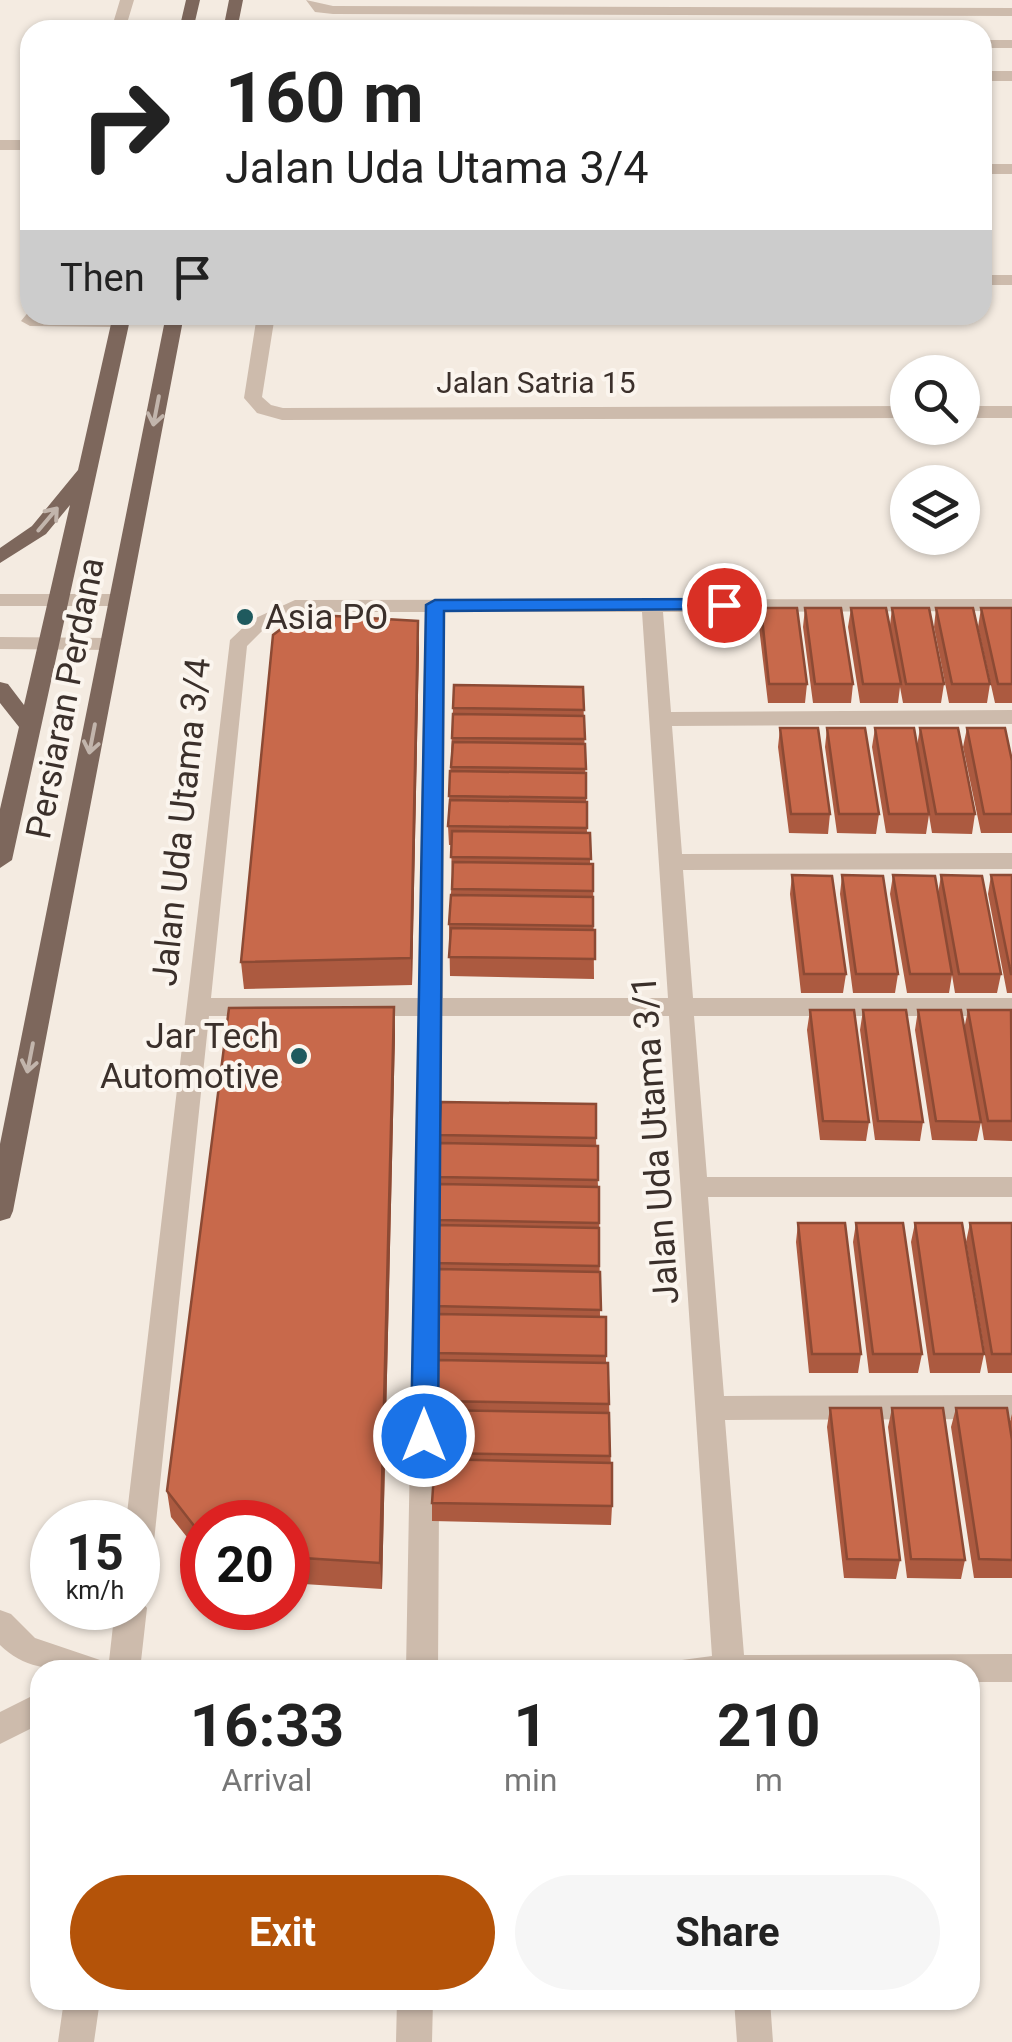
<!DOCTYPE html>
<style>
:root{--surface:#fff;--page:#f6f6f6;--text:#222;--muted:#767676;--accent:#b45309}
body{margin:0;font-family:Roboto,sans-serif;background:var(--page);color:var(--text);height:100vh;display:flex;flex-direction:column;font-size:38px;white-space:nowrap}
*{box-sizing:border-box;margin:0}
p{font-size:32px;color:var(--muted)}
.icon{flex:none;width:55px;height:55px;fill:none;stroke:currentColor;stroke-width:2;stroke-linecap:round;stroke-linejoin:round}
.map{position:relative;flex:1;overflow:hidden}
.panel{position:absolute;left:30px;top:1660px;width:950px;height:350px;display:flex;flex-direction:column;background:var(--surface);border-radius:30px;box-shadow:0 2px 8px #0004}
.panel>*{flex:none}
.hud{position:absolute;left:20px;top:20px;width:972px;height:305px;border-radius:30px;box-shadow:0 2px 8px #0004;background:#fff;color:var(--text);overflow:hidden}
.buttons{position:absolute;left:890px;top:355px;display:grid;gap:20px}
.buttons a{display:grid;place-items:center;width:90px;height:90px;border-radius:50%;background:var(--surface);box-shadow:0 2px 8px #0004;font-size:50px}
.speed{position:absolute;left:30px;top:1500px;display:flex;gap:20px;font-size:50px;font-weight:700;text-align:center}
.speed>*{display:grid;place-content:center;width:130px;height:130px;border-radius:50%;background:var(--surface);box-shadow:0 2px 8px #0004;line-height:1}
.speed small{font-size:25px;font-weight:400}
.speed .limit{border:15px solid #d22;background:#fff;color:#111}
.pin{position:absolute;display:grid;place-items:center;width:85px;height:85px;color:#fff;margin:-42px;border:5px solid #fff;border-radius:50%;box-shadow:0 2px 10px #0007}
.me{position:absolute;width:110px;margin:-55px;rotate:0deg;stroke-linejoin:round;filter:drop-shadow(0 0 8px #0008)}
.turn{display:flex;align-items:center;gap:35px;height:210px;padding:0 40px;font-size:45px}
.turn .icon{width:130px;height:130px;stroke-width:2.5}
.turn b{display:block;font-size:70px;line-height:85px}
.then{display:flex;align-items:center;height:95px;padding:0 40px;background:#0003;gap:20px;font-size:38px}
.eta{display:flex;justify-content:space-evenly;align-items:center;height:170px;text-align:center}
.eta b{font-size:60px;font-weight:700;line-height:70px}
.primary-button{display:flex;gap:20px;margin-top:auto;padding:20px 40px}
.primary-button a{flex:1;height:115px;border-radius:60px;background:var(--accent);color:#fff;font-size:40px;font-weight:700;line-height:115px;text-align:center}
.primary-button a+a{background:var(--page);color:var(--text)}
.map>svg:first-child{display:block}
.lines{fill:none;stroke-linecap:round;stroke-linejoin:round}
.minor{fill:#cdbbac;fill-rule:evenodd}
.major{fill:#7d675c;fill-rule:evenodd}
.wall{fill:#ac5a40}
.shaded-wall{fill:#8c4a34}
.building{fill:#c8694b;stroke:#8c4a34;stroke-width:2.5}
.oneway{stroke:#c2b5ac}
.route{fill:#1a73e8;stroke:#114b97;stroke-width:2.5}
.poi-dot{fill:#1f5a5e;stroke:#fbf5ee;stroke-width:4}
.labels{text-anchor:middle;stroke-width:8;stroke-linejoin:round;paint-order:stroke}
.far-street-label{font-size:30px;fill:#3b302b;stroke:#fbf5ee}
.poi-label{font-size:35px;fill:#3b302b;stroke:#fbf5ee;text-anchor:start}
.street-label{font-size:35px;fill:#3b302b;stroke:#fbf5ee}
</style>
<div class="map">
<svg width="1012" height="2042" viewBox="0 0 1012 2042">
<rect width="100%" height="100%" fill="#f4ebe1"/>
<g class="lines">
<path class="minor" d="M120 0H134L125 30H111Z
M306 0 333 6 1012 8V16L333 14 315 12Z
M982 40H1012V48H982Z
M982 71H1012V81H982Z
M0 140H30V150H0Z
M982 164H1012V174H982Z
M982 275H1012V285H982Z
M30 310V315L120 317 129 322 120 327 30 326 21 321Z
M257 315H275L262 397 271 405 283 408 908 406V418L282 420 257 413 244 398Z
M962 406H1012V418H962Z
M0 594H119L129 600 119 606H0Z
M1012 599V611L663 612 671 712 1012 710V724L672 726 682 854 1012 853V869L683 870 693 998H1012V1016H694L707 1177H1012V1197H708L724 1396 1012 1395V1419L725 1420 744 1655 1012 1654V1682H970V1670H677L682 1660 712 1656 669 1016H442L438 1670H406L418 1016H209L153 1551 149 1560 138 1564V1522H126L230 640 251 620 295 600ZM299 612H425L418 998H211L247 646 265 628ZM445 612H642L668 998H443Z
M0 637 111 638 122 644 111 650 0 649Z
M138 1597 147 1608 140 1670H108L115 1608H138Z
M0 1610 11 1614 35 1638 100 1660 105 1670C67 1670 29 1674 0 1645Z
M40 1692V1724L0 1744V1712Z
M64 2000H100L94 2042H58Z
M397 2000H433L432 2042H396Z
M734 2000H770L773 2042H737Z"/>
<path class="major" d="M186 0H200L193 30H179Z
M229 0H243L237 30H223Z
M113 315H131L12 860 0 868V809L19 727 0 703V682L8 684 24 705 70 505 46 534 0 563V548L32 526 78 470Z
M166 315H184L13 1211 10 1218 0 1221V1144Z"/>
</g>
<path class="wall" d="M761 608 807 684 805 703H768L759 627Z
M805 608 853 684 851 703H813L803 627Z
M851 608 890 625 892 608 944 684 941 703H903L900 687 898 703H860L848 627Z
M936 608 990 684 987 703H949L934 627Z
M981 608H1012V703H995L978 627Z
M419 647 412 985 244 989 241 962Z
M583 687 587 833H590V864H593L594 979 450 976 449 924 452 877 451 845H449L448 826 453 708Z
M780 728 830 814 828 834 789 833 778 747Z
M827 728 879 814 876 834 837 833 825 747Z
M875 728 917 746 920 728 975 814 972 834 932 833 929 815 926 834 886 833 872 747Z
M967 728 1012 761V833H981L963 747Z
M792 875 846 974 843 993H801L790 894Z
M842 875 898 974 895 993H853L840 894Z
M893 875 938 894 941 875 1001 974 997 993H955L952 975 949 993H907L890 894Z
M991 875H1012V993H1007L988 894Z
M394 1007 395 1034 382 1589 288 1583V1522H202V1556L171 1517 167 1491Z
M810 1010 869 1122 866 1141 820 1140 807 1030Z
M863 1010 923 1122 920 1141 875 1140 860 1030Z
M918 1010 964 1029 968 1010 1012 1014V1141L984 1140 981 1122 977 1141 932 1140 915 1030Z
M439 1135 596 1138 598 1187H599L600 1317H606V1363H608L612 1506 611 1525 432 1521V1503L434 1471H433L432 1453 437 1372H435V1353L436 1326H434L433 1306 439 1191Z
M798 1223 861 1354 858 1373H809L796 1242Z
M856 1223 922 1354 918 1373H869L853 1242Z
M915 1223 984 1354 980 1373H930L911 1242Z
M970 1223H1012V1373H988L966 1242Z
M830 1408 900 1560 896 1579 844 1578 827 1427Z
M892 1408 965 1560 961 1579 907 1578 888 1427Z
M956 1408 1009 1425 1012 1414V1578H974L951 1427Z"/>
<path class="shaded-wall" d="M418 621 419 647 412 985 411 958Z
M394 1007 395 1034 382 1589 380 1563Z"/>
<path class="building" d="M761 608H797L807 684H769Z
M805 608H841L853 684H815Z
M851 608H886L901 684H863Z
M892 608H929L944 684H906Z
M936 608H973L990 684H952Z
M981 608H1012V684H998Z
M301 614 418 621 411 958 241 962 273 635Z
M454 685 583 687 584 710 453 708Z
M453 714 584 716 585 739 452 738Z
M780 728H818L830 814H791Z
M827 728H865L879 814H839Z
M875 728H914L929 814H889Z
M920 728H958L975 814H936Z
M967 728H1005L1012 761V814H984Z
M453 742 585 744 586 769 451 767Z
M450 771 586 773V798L449 796Z
M450 800 587 802V828L448 826Z
M452 831 590 833 591 859 451 857Z
M453 862 593 864V891L452 889Z
M792 875 832 876 846 974H804Z
M842 875 883 876 898 974H856Z
M893 875 935 876 952 974H910Z
M941 875 982 876 1001 974H959Z
M991 875H1012V974H1011Z
M451 895 593 897V926L449 924Z
M451 928 595 930V959L449 957Z
M394 1007 380 1563 288 1557V1522H202V1536L167 1491 229 1008Z
M810 1010H854L869 1122 823 1121Z
M863 1010H906L923 1122 878 1121Z
M918 1010H961L981 1122 936 1121Z
M968 1010H1011L1012 1121H988Z
M441 1102 596 1104V1138L439 1135Z
M440 1143 598 1146V1180L438 1177Z
M439 1184 599 1187V1223L437 1220Z
M798 1223H845L861 1354H812Z
M856 1223H903L922 1354H873Z
M915 1223H962L984 1354H934Z
M970 1223H1012V1354H992Z
M436 1225 599 1228V1266L434 1263Z
M435 1269 600 1272 601 1310 433 1306Z
M437 1314 606 1317V1356L435 1353Z
M437 1360 608 1363 609 1404 435 1401Z
M830 1408H881L900 1560 847 1559Z
M892 1408H943L965 1560 911 1559Z
M956 1408H1007L1012 1440V1560L979 1559Z
M434 1410 609 1413 610 1456 432 1453Z
M435 1459 612 1463V1506L432 1503Z"/>
<defs><path id="oneway-shaft" d="M-6 0H5M1.5-3L5.5 0L1.5 3" fill="none" stroke-width="1.6" stroke-linecap="round" stroke-linejoin="round" transform="scale(2.5)"/></defs>
<g class="oneway">
<use href="#oneway-shaft" transform="translate(156 411) rotate(101)"/>
<use href="#oneway-shaft" transform="translate(48 519) rotate(-50)"/>
<use href="#oneway-shaft" transform="translate(92 739) rotate(101)"/>
<use href="#oneway-shaft" transform="translate(30 1058) rotate(101)"/>
</g>
<path class="route" d="M724 599 730 601V609L444 611 438 1436 434 1444 424 1447 415 1444 411 1436 426 605 435 600Z"/>
<g class="poi-dot">
<circle cx="245" cy="617" r="10"/>
<circle cx="299" cy="1056" r="10"/>
</g>
<g class="labels">
<g class="far-street-label">
<text x="536" y="393">Jalan Satria 15</text>
</g>
<g class="poi-label">
<text x="265" y="629">Asia PO</text>
<text x="279" y="1048" text-anchor="end">Jar Tech<tspan x="279" dy="40">Automotive</tspan></text>
</g>
<g class="street-label">
<text transform="translate(65 698) rotate(-79)" y="12">Persiaran Perdana</text>
<text transform="translate(181 822) rotate(-84)" y="12">Jalan Uda Utama 3/4</text>
<text transform="translate(655 1140) rotate(-94)" y="12">Jalan Uda Utama 3/1</text>
</g>
</g>
</svg>
<div class="buttons">
<a><svg class="icon" aria-label="search" viewBox="0 0 24 24"><circle cx="10" cy="10" r="6"/><path d="M15 15l6 6"/></svg></a>
<a><svg class="icon" aria-label="layers" viewBox="0 0 24 24"><path d="M12 4l9 5-9 5-9-5zM3 14l9 5 9-5"/></svg></a>
</div>
<div class="speed"><div>15<small>km/h</small></div><div class="limit">20</div></div>
<div class="pin" style="left:724px;top:605px;background:#d93025"><svg class="icon" aria-label="arrive" viewBox="0 0 24 24"><path d="M6 21V4h12l-3 4 3 4H6"/></svg></div>
<svg class="me" style="left:424px;top:1436px" viewBox="-20 -20 40 40"><circle r="17" fill="#1a73e8" stroke="#fff" stroke-width="3"/><path d="M0-11L8 9 0 5-8 9z" fill="#fff"/></svg>
<div class="hud">
<div class="turn"><svg class="icon" aria-label="right" viewBox="0 0 24 24"><path d="M7 20v-9h11M14 6l5 5-5 5"/></svg><div><b>160 m</b>Jalan Uda Utama 3/4</div></div>
<div class="then">Then<svg class="icon" aria-label="arrive" viewBox="0 0 24 24"><path d="M6 21V4h12l-3 4 3 4H6"/></svg></div>
</div>
<section class="panel">
<div class="eta">
<div><b>16:33</b><p>Arrival</p></div>
<div><b>1</b><p>min</p></div>
<div><b>210</b><p>m</p></div>
</div>
<div class="primary-button"><a>Exit</a><a>Share</a></div>
</section>
</div>
